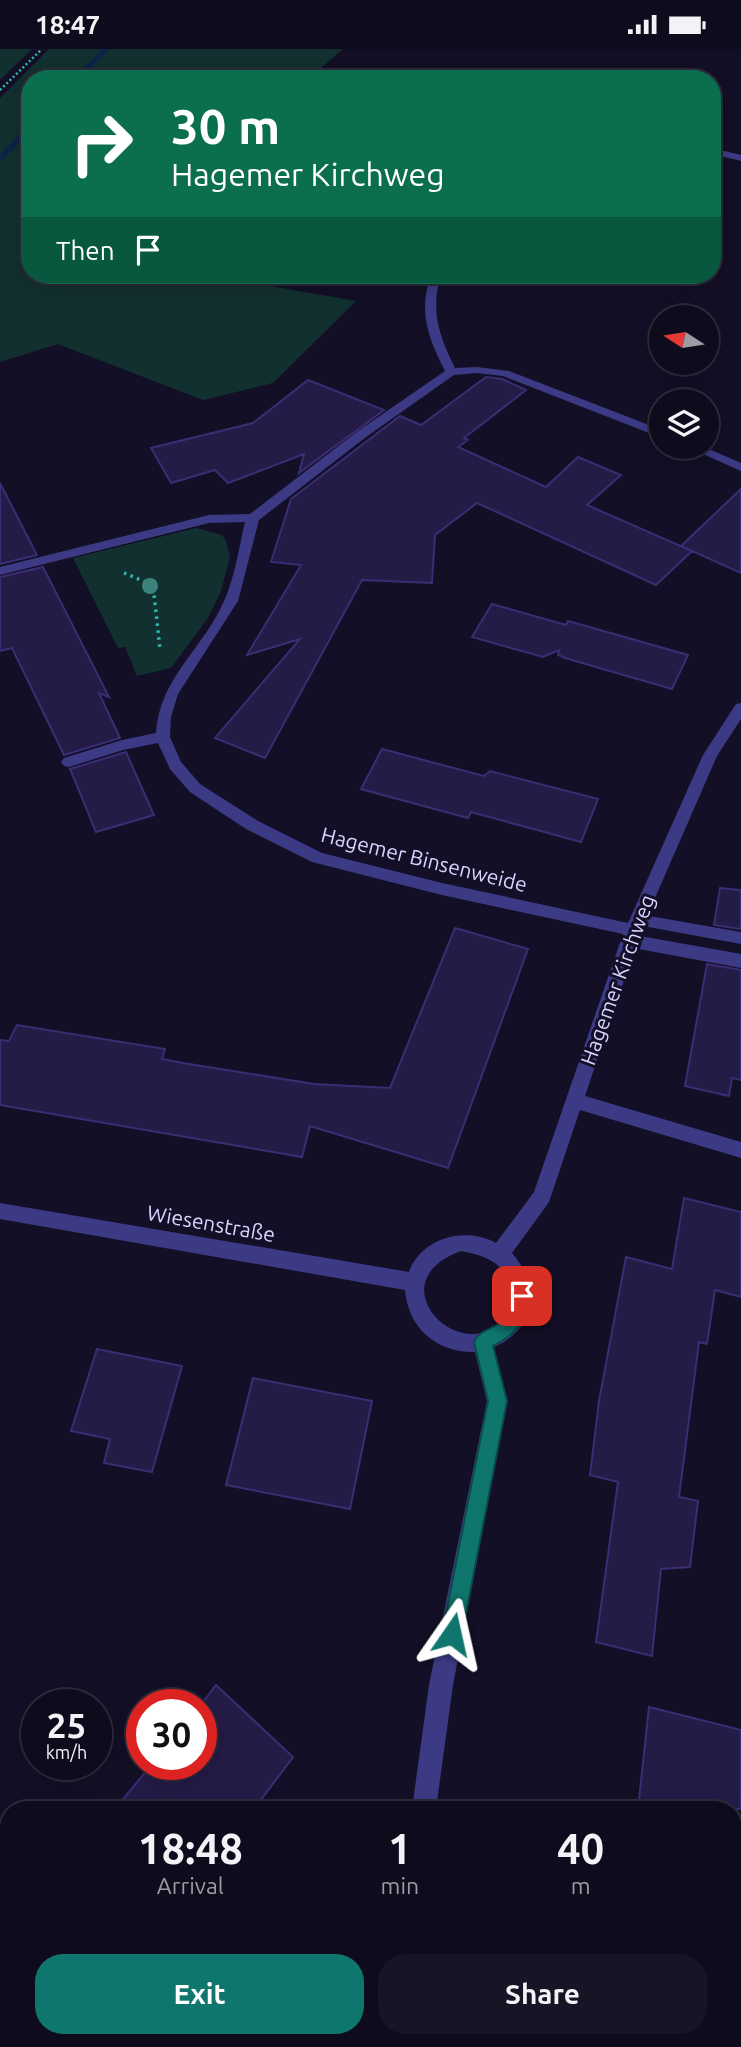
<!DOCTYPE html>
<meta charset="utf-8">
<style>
:root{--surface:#0e0b1c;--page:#171425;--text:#f1f3f6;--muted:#9b9ba3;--line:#2e2b3b;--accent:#0f766e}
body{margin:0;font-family:Ubuntu,sans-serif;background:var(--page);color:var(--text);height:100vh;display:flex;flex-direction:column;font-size:26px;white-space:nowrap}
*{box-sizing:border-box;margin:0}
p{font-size:23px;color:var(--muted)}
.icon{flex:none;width:38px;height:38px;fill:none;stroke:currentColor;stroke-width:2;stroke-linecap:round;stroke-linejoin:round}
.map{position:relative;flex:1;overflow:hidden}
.sheet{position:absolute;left:0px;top:1752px;width:742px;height:247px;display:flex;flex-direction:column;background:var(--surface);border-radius:28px 28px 0 0;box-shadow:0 4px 18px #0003,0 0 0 2px var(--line)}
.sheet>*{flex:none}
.hud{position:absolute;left:21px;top:21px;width:700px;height:214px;border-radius:28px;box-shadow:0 4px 18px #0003,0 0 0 2px var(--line);background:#0b6e4f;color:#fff;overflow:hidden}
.needle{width:46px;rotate:282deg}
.tools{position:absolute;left:649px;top:256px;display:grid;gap:14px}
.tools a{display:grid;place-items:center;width:70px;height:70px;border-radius:50%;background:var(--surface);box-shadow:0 4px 18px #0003,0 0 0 2px var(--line);font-size:35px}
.speed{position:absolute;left:21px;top:1640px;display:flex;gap:14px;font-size:35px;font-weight:700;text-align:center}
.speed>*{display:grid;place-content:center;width:91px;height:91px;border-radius:50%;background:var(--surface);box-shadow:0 4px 18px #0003,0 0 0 2px var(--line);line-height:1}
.speed small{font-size:18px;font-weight:400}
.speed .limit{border:10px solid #d22;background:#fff;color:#111}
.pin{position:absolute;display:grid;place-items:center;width:60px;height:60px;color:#fff;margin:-30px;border-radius:14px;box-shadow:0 4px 10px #0006}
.me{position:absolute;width:77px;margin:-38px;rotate:11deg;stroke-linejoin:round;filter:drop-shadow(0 0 5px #0008)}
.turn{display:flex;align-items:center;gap:24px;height:147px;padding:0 35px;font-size:32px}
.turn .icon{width:91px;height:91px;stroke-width:2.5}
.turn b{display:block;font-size:49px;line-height:60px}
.then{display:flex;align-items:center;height:66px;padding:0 35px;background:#0003;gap:14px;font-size:26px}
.eta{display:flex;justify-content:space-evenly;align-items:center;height:119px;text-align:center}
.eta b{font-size:42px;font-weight:600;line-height:49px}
.action{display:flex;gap:14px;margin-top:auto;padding:14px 35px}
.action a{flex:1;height:80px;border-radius:28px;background:var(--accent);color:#fff;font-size:28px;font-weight:600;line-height:80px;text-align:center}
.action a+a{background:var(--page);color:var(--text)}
.status{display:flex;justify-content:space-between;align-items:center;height:49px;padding:0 35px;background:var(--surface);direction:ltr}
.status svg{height:19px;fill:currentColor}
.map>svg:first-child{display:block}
.green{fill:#12302f}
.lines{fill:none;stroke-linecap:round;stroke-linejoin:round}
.stream{fill:#0c2248;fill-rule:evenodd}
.building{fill:#241b47;stroke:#3b2d73;stroke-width:2}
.path-far1{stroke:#2fb8b0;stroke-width:2.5;stroke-dasharray:2 2.5;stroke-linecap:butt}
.path{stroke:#2fb8b0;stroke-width:3.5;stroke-dasharray:2.5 4.5;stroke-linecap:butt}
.lane{fill:#3d3a85;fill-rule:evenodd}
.street{fill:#3d3a85;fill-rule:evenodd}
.tree{fill:#3d827b}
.route{fill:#0f766e;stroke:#0a4d48;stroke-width:2}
.labels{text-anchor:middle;stroke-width:6;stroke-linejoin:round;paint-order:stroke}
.street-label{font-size:21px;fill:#d9d4ff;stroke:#130f26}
</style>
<div class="status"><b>18:47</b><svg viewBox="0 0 49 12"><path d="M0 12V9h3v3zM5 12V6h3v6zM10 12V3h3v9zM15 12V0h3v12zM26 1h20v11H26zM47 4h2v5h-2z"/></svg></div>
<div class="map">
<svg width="741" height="1998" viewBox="0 0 741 1998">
<rect width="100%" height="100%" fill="#130f26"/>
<path class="green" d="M0 0H32L0 31Z
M49 0H343L308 30H30V226H208L356 252 273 334 203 351 58 295 0 313V49Z
M196 479 222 486 226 492 230 508 221 542 208 569 171 619 137 627 125 598 118 599 73 509Z"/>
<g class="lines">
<path class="stream" d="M102 0H110L80 30H73Z
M27 77H30V84L0 113V106Z"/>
</g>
<path class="building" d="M486 328 502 330 526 341 464 389 468 391 458 398 546 438 578 408 621 426 587 456 692 502 656 536 477 454 435 486 432 534 362 531 265 709 215 689 300 590 247 606 301 516 271 513 291 450 400 367 421 376Z
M308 331 384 361 299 424 304 405 228 434 215 421 171 434 151 399 253 374Z
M0 434 37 506 0 515Z
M741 440V524L681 497Z
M43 518 109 648 99 644 120 689 64 706 12 599 0 602V528Z
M492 555 566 576 568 572 688 606 672 640 565 609 558 606 559 601 543 608 472 588Z
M382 700 484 727 490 722 598 750 581 793 471 763 468 769 361 740Z
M126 703 154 766 96 783 70 720Z
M720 839 741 841V880L714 876Z
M455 879 528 900 448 1119 310 1077 302 1108 0 1056V991L9 992 17 976 165 1000 162 1010 183 1014 314 1035 390 1039Z
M707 915 741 921V1031L732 1029 729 1047 685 1037Z
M684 1149 741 1163V1248L715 1241 707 1295 699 1293 679 1448 698 1452 690 1518 661 1520 652 1607 596 1593 618 1433 590 1426 599 1352 626 1208 672 1220Z
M97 1300 182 1317 152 1423 104 1414 110 1390 71 1382Z
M253 1329 372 1352 350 1460 226 1436Z
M216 1636 293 1708 254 1760H115L152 1715H201V1656Z
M649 1658 741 1681V1760H638Z"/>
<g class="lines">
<path class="path-far1" d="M0 41 42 0"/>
<path class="path" d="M124 524 153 536 160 600"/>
<path class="lane" d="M638 865 741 883V895L632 875 630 871Z
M629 885 741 905V919L623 897 621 892 623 887Z"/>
<path class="street" d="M712 99 741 106V112L712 105Z
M431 226H441C430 261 439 287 455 319L477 318 509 322 662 381V389L503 327 477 324 454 326 366 388 259 471 238 552 178 645 171 668 170 688 181 713 200 735 258 772 322 804 442 834 628 874 703 706 736 655 741 654V670L717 707 641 881 585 1047 741 1093V1109L580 1061 549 1153 512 1204C542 1238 537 1279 494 1298L507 1352 453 1636 436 1760H412L429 1636 487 1352 475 1303C437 1304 408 1279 405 1241L0 1170V1154L409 1223C421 1189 465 1177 496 1194L534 1143 623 885 442 846 312 813 246 780 190 743 170 720 158 694 123 701 69 718 64 717 61 713 64 709 122 691 156 684C159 629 204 599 224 552 235 528 239 498 245 473L209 474 0 526V518L209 466 250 465 358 382 445 322C428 289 418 262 431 226ZM461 1202C486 1206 511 1217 512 1246 512 1253 511 1260 507 1266 465 1324 373 1234 461 1202Z
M685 397H702L741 414V422Z
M386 1990H412L411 1998H385Z"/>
</g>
<circle class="tree" cx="150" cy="537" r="8"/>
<path class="route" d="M522 1239 528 1242 531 1247C522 1275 520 1283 493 1297L507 1352 462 1585 459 1592 452 1595 445 1592 442 1585 488 1352 474 1293C479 1281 492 1281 501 1273 510 1265 511 1252 516 1242Z"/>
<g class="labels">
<g class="street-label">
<text transform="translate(424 811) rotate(14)" y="7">Hagemer Binsenweide</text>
<text transform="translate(618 931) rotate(-70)" y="7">Hagemer Kirchweg</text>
<text transform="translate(211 1175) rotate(10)" y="7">Wiesenstraße</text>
</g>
</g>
</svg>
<div class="tools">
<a><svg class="needle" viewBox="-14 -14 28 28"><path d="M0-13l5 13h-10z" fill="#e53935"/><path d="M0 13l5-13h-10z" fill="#9b9ba3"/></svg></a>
<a><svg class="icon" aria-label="layers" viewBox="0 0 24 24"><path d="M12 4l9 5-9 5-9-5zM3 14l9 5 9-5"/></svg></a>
</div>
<div class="speed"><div>25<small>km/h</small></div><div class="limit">30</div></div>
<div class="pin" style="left:522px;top:1247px;background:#d93025"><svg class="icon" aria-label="arrive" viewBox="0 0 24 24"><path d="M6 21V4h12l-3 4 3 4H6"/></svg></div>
<svg class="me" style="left:452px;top:1585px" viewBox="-20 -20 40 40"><path d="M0-17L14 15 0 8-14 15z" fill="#0f766e" stroke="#fff" stroke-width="4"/></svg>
<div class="hud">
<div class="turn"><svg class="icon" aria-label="right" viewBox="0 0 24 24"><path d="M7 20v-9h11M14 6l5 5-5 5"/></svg><div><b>30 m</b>Hagemer Kirchweg</div></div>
<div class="then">Then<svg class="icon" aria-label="arrive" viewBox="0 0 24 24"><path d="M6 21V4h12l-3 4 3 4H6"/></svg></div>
</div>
<section class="sheet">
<div class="eta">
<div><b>18:48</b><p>Arrival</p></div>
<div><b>1</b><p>min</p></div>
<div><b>40</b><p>m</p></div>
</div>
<div class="action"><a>Exit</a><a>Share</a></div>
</section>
</div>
